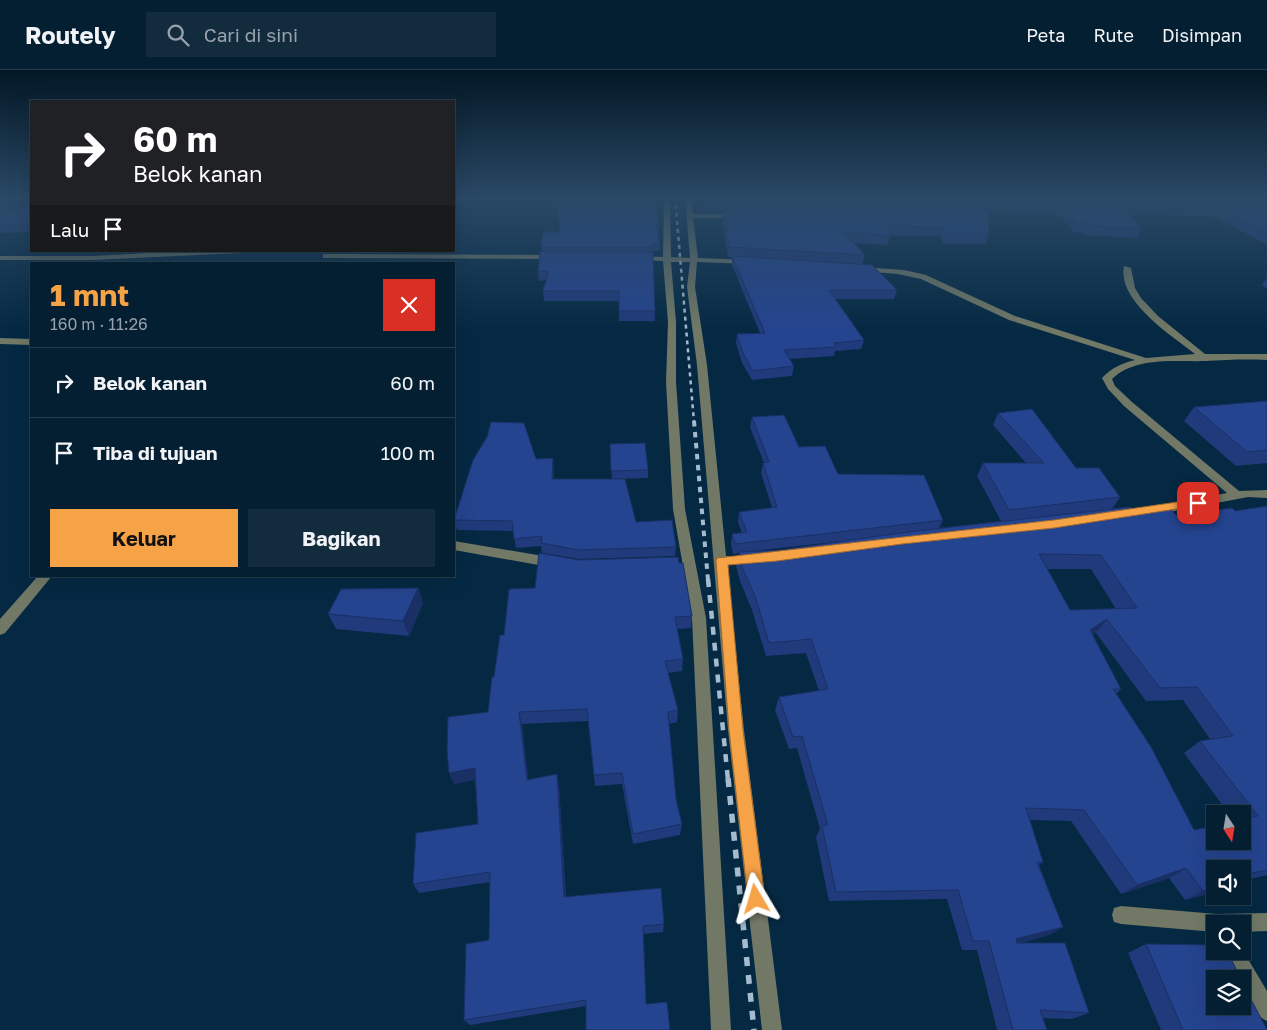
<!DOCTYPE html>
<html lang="id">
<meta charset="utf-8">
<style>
:root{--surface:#041f32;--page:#122c3e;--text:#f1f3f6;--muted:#97a2ac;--line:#253d4d;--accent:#f6a247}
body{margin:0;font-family:"Golos Text",sans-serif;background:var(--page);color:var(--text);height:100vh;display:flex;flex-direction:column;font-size:19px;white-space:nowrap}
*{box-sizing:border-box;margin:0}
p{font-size:16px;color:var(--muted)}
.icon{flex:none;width:28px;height:28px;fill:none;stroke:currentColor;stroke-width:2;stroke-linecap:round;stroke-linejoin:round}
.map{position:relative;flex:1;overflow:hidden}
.details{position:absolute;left:30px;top:192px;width:425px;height:315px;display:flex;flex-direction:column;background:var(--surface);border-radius:0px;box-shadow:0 5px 20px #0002,0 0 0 1px var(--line)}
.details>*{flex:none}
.guide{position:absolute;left:30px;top:30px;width:425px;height:152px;border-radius:0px;box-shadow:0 5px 20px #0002,0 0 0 1px var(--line);background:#202124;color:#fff;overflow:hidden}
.needle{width:32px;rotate:168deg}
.fabs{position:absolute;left:1206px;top:735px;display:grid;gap:10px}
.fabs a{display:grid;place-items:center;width:45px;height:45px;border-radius:0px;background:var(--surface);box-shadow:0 5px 20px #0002,0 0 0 1px var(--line);font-size:25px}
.pin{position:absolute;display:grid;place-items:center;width:42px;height:42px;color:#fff;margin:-21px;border-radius:10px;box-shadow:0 2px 8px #0006}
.me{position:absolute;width:55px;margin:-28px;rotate:353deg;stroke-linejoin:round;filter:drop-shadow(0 0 4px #0008)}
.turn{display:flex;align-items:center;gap:18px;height:105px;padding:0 20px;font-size:22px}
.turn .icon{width:65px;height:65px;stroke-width:2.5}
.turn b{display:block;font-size:35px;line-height:42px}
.then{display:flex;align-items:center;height:48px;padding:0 20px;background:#0003;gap:10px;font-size:19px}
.round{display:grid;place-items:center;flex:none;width:52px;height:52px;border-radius:0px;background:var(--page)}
.head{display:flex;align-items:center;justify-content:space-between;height:85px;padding:0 20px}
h1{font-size:30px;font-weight:700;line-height:38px;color:var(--accent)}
.action{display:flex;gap:10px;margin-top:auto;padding:10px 20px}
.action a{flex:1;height:58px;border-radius:0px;background:var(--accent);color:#111;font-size:20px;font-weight:700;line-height:58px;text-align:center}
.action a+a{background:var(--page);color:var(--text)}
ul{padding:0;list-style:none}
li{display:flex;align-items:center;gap:15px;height:70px;padding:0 20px;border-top:1px solid var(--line)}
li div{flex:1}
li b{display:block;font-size:19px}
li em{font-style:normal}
header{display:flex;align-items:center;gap:30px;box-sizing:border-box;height:70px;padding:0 25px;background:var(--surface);border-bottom:1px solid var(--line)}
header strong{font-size:24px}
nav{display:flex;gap:28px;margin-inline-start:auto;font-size:18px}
.search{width:350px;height:45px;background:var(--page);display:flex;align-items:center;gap:12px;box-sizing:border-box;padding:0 18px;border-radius:0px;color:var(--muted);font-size:19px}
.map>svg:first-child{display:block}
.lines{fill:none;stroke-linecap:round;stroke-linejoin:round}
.minor{fill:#717866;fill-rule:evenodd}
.rail-far3{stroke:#a5bccf;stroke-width:2.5;stroke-dasharray:4 4;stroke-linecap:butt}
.rail-far2{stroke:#a5bccf;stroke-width:4;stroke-dasharray:5.5 5.5;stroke-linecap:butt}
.rail-far1{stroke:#a5bccf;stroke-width:4.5;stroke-dasharray:8 8;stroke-linecap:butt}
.rail{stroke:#a5bccf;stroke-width:5.5;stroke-dasharray:9 9;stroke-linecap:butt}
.wall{fill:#203a7b;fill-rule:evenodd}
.shaded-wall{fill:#1a3064}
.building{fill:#25448f;stroke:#1a3064;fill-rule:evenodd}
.route{fill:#f6a247;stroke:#a0692e}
</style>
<header>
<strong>Routely</strong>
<div class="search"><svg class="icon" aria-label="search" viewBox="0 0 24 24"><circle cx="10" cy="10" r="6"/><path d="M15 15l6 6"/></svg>Cari di sini</div>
<nav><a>Peta</a><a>Rute</a><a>Disimpan</a></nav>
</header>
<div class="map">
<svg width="1267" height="960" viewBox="0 0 1267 960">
<rect width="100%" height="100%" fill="#052943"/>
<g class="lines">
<path class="minor" d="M664 127H670L671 187 690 188 685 127H691L693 144H738L741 146 738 148H693L698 188 749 190 753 192 749 194 697 192 695 217 707 295 726 486H758L760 489 758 492 727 495 744 660 782 960H762L728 660 697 295 687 217 690 192H671L676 252V312L685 439 706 548 731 960H711L692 548 673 439 666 312 668 252 663 191 636 190 632 188 636 186 663 187Z
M188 181H245L241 183 92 190H0V186H92Z
M323 184 556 185 560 187 556 189 326 188H323Z
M1124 196 1131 198 1135 218 1141 228 1158 246 1205 284H1267V290C1246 289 1225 290 1205 291 1175 292 1136 286 1112 309L1115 316 1132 332 1239 421 1267 420V428L1248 427 1154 445 1150 444 1148 441 1154 437 1227 423 1124 336 1108 319 1102 308C1111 298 1122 293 1135 290L1009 250 921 209 898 204 861 201 857 199 861 197 904 200 926 205 1015 246 1146 288 1195 284C1171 265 1117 231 1124 196Z
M0 268 31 269V275L0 274Z
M454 471 555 488 559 490 561 493 559 496 555 498 454 480Z
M38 506H52L5 563 0 565V549Z
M1121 836 1217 844 1267 843V861L1242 862V854H1215V862L1121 854 1114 852 1112 845 1114 838Z
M1242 879 1267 921V951C1254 946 1242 922 1242 909H1238L1223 881H1242Z"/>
<path class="rail-far3" d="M675 127 694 352"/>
<path class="rail-far2" d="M694 351 708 510"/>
<path class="rail-far1" d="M708 509 728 710"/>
<path class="rail" d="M728 708 754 960"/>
</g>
<path class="wall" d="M0 127H31V162L0 163Z
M556 127H657L655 135 659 152V159H657L660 174V180L652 181 655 251H619V231H544L543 221 546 210 539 211 538 201 542 182 541 177 560 162 558 132Z
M709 127H1267V175L1214 146 1129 145 1142 158 1137 168 1084 165 1082 163 1073 162 1060 145 988 140 989 164 986 174H943L940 166H890L887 175 854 173 865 185 862 194 897 220 894 229H835L864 270 861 279 835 281 834 286 789 289 794 296 792 306 752 310 742 293 736 273 737 264 760 263 732 195V187H728L722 149 723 141H709Z
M1267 207V219L1262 215Z
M1267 331V393L1236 396 1184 351 1194 337Z
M998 343 1076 398 1120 427 1112 439 1176 445 1235 441 1267 436V805L1242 811V799H1215V822L1185 830 1169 808 1121 824 1071 751 1030 750 1043 792 1039 795 1063 857 1049 865 1021 873 1089 943 1072 949 1042 948 1047 960H997L977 880H962L947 829 829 831 816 767 820 759 797 678 789 679 775 640 779 627 819 621 806 583 766 586 752 540 740 511 736 496 739 483 733 484 731 474 732 464 742 463 738 452 739 442 772 438 761 403 763 393H764L750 357 752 347 799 377 838 404 943 450 939 458 1001 451 977 406 983 393H1026L993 355ZM852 470 780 480 753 481ZM1047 499H1091L1116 539 1070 540ZM1096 563 1146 631 1183 630 1210 669 1200 671 1184 683 1229 744H1242V771L1194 760 1116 624 1121 619 1093 565Z
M487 367 554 398V409L636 452 676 477 675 486 580 489 542 483 541 476 516 478 513 461 457 460 454 450Z
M610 374 648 400V408L612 409Z
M579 490 679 493 692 546 691 558 677 559 683 589 682 601 668 603 678 640 677 652 669 654 676 729 682 754 680 765 633 774 622 714 595 716 588 651 522 654 528 710 559 715 566 826 664 854 663 862 643 864 646 934 670 960 586 936 470 955 464 950 489 870 490 812 419 823 413 814 478 754 475 710 454 714 488 642 494 607 504 565 535 518Z
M418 518 423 533 409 566 336 559 328 544Z
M1146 874 1267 960H1161L1128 883Z"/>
<path class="shaded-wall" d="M656 127H657L654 138V132Z
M26 129 30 136 0 145V137Z
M553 388 554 398 553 419 552 409Z
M418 518 423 533 409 566 403 551Z
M1107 549 1096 563 1079 574 1090 560Z
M519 642 522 654 530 721 527 710Z
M475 698 479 709 454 714 449 703Z
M557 704 559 715 566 835 564 827Z
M1186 798 1169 808 1121 824 1137 815Z
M1215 818V822L1185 830 1203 821Z
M1063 857 1049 865 1003 877 1016 869Z"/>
<path class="building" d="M0 127H31V155H0V144L27 137 29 131 26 129 0 137Z
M557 127H656L654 132 659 152H656L660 174H652V177H541L543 162H560Z
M710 127H1259L1267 130V162L1219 137 1120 136 1142 158 1089 156 1086 153H1078L1064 135 987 131 989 164H946L943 157 887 156 890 165 844 163 865 185 729 177 723 140 845 137 847 133 843 130 710 132Z
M540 182H653L655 241H619V221H543L549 201H538Z
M732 186 872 195 897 220H829L864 270 834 273 836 277 784 280 794 296 753 301 743 283 737 264 765 263Z
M1267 331V380L1247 382 1194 337Z
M1032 339 1076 398H1099L1120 427 1009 440 983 393H1044L998 343Z
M784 345 799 377 825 376 838 404 924 405 943 450 735 474 732 464 747 462 739 442 777 437 763 393 769 392 752 347Z
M491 352 524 353 536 389 553 388 552 409H625L636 452 672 450 676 477 579 480 541 473 542 466 514 469 512 451 454 450 473 390 487 367Z
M645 373 648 400 611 401 610 374Z
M1267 436V800L1242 805V799H1215V818L1203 821 1186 798 1137 815 1084 740 1026 738 1043 792H1037L1063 857 1016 869 1017 873H1065L1089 943 1040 940 1047 960H1013L989 871H973L958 820 836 822 822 756 828 755 802 666 793 667 779 627 828 619 811 569 769 573 755 526 742 497 739 482 780 480 908 462 1130 437 1134 441 1169 438 1176 445 1232 438 1235 441ZM1039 484 1101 485 1137 538 1070 540ZM1107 549 1160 618 1197 617 1233 666 1200 671 1258 746 1242 749V771H1215V756L1194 760 1151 677 1113 619H1121L1090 560Z
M539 483 579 490 678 487 679 493H683L692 546 675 547 683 589 665 591 678 640 668 642 676 729 682 754 633 764 622 703 594 705 587 639 519 642 527 710 557 704 564 827 661 818 664 854 643 856 646 934 667 932 670 960H586V930L464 950 466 874 489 870 490 802 413 814 416 763 478 754 475 698 449 703 447 681 448 647 488 642 492 607H494L500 565H504L509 519 535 518Z
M418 518 403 551 328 544 341 519Z
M1146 874 1215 875V881H1227L1241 909H1215V936H1242V912L1267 960H1183Z"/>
<linearGradient id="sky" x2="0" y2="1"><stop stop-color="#031725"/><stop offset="0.49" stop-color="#2a4966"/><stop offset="1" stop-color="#2a4966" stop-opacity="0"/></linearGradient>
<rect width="1267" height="261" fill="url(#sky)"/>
<path class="route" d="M1198 429 1203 433 1202 435 1054 458 902 474 777 491 728 495 743 660 765 829 762 835 756 837 750 835 748 829 729 660 716 491 717 488 1054 450Z"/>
</svg>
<div class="fabs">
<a><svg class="needle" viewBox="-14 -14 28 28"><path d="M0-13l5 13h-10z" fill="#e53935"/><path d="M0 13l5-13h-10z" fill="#97a2ac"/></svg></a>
<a><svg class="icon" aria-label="sound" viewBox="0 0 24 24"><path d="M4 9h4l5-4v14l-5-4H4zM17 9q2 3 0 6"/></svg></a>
<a><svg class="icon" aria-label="search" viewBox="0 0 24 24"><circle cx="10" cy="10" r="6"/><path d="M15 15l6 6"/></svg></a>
<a><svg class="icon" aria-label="layers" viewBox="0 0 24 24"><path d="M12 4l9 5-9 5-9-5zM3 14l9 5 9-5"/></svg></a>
</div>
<div class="pin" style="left:1198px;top:433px;background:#d93025"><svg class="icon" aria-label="arrive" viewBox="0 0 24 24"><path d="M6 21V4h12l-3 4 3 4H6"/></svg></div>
<svg class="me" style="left:756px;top:829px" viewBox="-20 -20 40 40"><path d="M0-17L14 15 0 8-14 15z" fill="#f6a247" stroke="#fff" stroke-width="4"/></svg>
<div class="guide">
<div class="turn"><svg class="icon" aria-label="right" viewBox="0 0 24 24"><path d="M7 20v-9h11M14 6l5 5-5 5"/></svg><div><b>60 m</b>Belok kanan</div></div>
<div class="then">Lalu<svg class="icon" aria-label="arrive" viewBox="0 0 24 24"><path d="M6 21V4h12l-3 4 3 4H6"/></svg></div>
</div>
<section class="details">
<div class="head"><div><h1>1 mnt</h1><p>160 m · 11:26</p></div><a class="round" style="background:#d93025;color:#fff"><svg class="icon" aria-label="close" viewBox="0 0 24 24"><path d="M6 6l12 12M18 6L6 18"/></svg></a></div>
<ul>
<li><svg class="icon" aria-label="right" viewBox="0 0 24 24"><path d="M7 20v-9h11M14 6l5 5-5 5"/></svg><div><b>Belok kanan</b></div><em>60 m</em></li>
<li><svg class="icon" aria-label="arrive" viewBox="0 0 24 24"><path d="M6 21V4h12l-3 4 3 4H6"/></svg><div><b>Tiba di tujuan</b></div><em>100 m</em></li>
</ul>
<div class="action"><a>Keluar</a><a>Bagikan</a></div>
</section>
</div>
